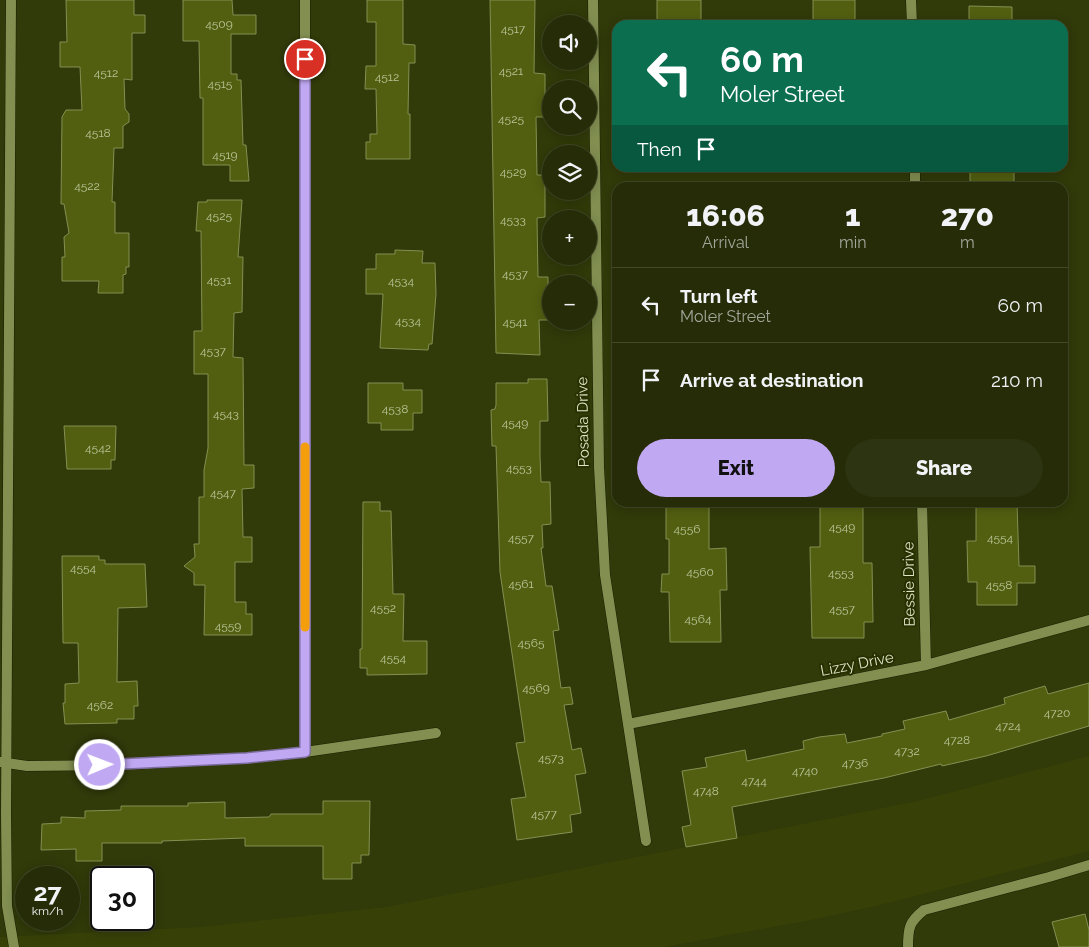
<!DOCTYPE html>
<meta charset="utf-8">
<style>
:root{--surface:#252c07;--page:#2d3411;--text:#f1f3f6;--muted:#a3a79b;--line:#424828;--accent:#c1a8f3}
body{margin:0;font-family:Raleway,sans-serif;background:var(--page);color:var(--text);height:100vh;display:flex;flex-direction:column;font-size:19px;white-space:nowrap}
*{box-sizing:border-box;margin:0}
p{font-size:16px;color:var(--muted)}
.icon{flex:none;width:28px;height:28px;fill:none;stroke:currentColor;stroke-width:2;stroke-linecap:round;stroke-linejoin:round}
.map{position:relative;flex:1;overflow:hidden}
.panel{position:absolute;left:612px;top:182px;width:456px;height:325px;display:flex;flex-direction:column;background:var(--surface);border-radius:15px;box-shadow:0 2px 12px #0003,0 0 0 1px var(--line)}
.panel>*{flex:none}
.top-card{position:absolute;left:612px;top:20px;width:456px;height:152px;border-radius:15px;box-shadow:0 2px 12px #0003,0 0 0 1px var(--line);background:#0b6e4f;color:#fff;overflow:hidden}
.buttons{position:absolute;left:542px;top:15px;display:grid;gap:10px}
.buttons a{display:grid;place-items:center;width:55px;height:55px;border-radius:50%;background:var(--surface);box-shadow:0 2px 12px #0003,0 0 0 1px var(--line);font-size:25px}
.speed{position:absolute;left:15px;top:866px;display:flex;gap:10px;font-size:25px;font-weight:700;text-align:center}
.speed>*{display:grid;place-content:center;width:65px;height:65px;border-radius:50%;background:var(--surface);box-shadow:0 2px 12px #0003,0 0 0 1px var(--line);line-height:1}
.speed small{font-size:12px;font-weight:400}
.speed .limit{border:2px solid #111;border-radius:8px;background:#fff;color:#111}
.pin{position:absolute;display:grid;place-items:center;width:42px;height:42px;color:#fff;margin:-21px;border:2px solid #fff;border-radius:50%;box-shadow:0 1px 5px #0007}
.me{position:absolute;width:55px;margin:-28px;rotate:89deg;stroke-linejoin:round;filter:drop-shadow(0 0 4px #0008)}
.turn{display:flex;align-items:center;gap:18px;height:105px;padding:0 25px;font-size:22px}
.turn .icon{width:65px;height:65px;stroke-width:2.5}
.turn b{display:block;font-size:35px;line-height:42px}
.then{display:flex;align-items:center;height:48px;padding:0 25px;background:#0003;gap:10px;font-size:19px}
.eta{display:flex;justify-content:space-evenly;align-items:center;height:85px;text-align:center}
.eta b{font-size:30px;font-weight:800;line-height:35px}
.action{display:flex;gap:10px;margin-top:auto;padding:10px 25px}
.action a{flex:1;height:58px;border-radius:30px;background:var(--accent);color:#111;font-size:20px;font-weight:800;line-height:58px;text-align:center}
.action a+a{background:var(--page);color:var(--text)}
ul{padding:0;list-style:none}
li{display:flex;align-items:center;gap:15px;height:75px;padding:0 25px;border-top:1px solid var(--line)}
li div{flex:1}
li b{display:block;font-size:19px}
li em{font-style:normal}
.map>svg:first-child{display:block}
.built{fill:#374107}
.building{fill:#525f10;stroke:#839052}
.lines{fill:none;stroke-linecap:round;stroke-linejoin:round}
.lane-casing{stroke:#1a2001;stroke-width:11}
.street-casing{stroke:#1a2001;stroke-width:11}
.lane{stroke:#828f51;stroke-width:10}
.street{stroke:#828f51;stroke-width:10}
.route-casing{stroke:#7d6d9e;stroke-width:12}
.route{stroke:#c1a8f3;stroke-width:9}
.slow{stroke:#f59e0b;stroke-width:9}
.labels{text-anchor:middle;stroke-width:4;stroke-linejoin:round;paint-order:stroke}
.number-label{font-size:12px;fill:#bac498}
.street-label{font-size:15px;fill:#dde5c5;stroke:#282f00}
</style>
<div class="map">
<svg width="1089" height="947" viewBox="0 0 1089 947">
<rect width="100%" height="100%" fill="#313a09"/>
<path class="built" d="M1089 756V851L884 904 816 919 664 947H0V937L201 927 387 907 918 801Z"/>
<path class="building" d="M66 0H134V15H145V33H132V80L124 79 125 109 129 114V122L123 126V148H114L112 202H115V233H129V267H126V274L123 275V293H98L99 281H62V257H65L64 237 69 233 64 204H61L62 117 66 110H82L80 67H60V42H67Z
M183 0H232L233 15H256V34H231V74H237V80H241L243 145H246L249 181H230V165H203V98H200L199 41H183Z
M367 0H403V44L415 45V63H409L408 114H410V159H366V142H370V134H377L376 89H365L366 66H376V22H367Z
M490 0H535L534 73 545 74V117H536L537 175H545V217L537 218 538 277H548V320H539L540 355 496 353Z
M657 0H701V25H657Z
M813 0H855V25H813Z
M969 6 1012 7V25H969Z
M970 168H1014V188H970Z
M207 200H242L238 257H243L242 312 234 313 233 357 243 358 244 465H254V488L242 489 243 537H252V562H235V602H246V614H252V635H204L205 585H194V573L184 566 195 557 194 544H199V497H204V470L208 448V374H194V331H202L201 231H196L198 202H207Z
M395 250 423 251 422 263H435L436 294 432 344H429L428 350 380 348 383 294H366V269H376V254H395Z
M528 379H547L548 421H540V456L541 482H550L551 524 542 525 543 548H541L546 586H552L559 630 553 631 561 688 570 687 573 704 564 705 572 750 581 748 586 773 575 775 581 813 570 815 572 832 517 840 511 799 526 797 516 743 525 742 500 572 496 446H492L491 410 495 409 496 405V383H528Z
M368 383H403V390H422V413H413V430H381V423H368Z
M64 426H116L115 460H111V469H67Z
M363 502H380V511H391L393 594H404L403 641H427V674L367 675V668H360V649H362Z
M666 502H709V549L726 548 727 590H720L721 642H670L669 592H661L662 574H669V539H666Z
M820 502H863V563H872L873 622H864V638H812L810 547H820Z
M976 502H1017L1019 566H1035V583H1017V605H977V582H968L967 541H976Z
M62 556H99V560H105V564H145L147 607 118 608 117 682 137 681 138 706H134V719H117V723L65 724 63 703H65V684L79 683 78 643H63Z
M1089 683V726L986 756 942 766 941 764 884 778 732 807 737 838 686 847 682 827 691 825 682 771 707 767 705 758 745 750 747 761 804 749 803 741 819 737 845 734 847 743 882 736V734L905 729 903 721 946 711 949 720 1005 704 1004 698 1045 686 1048 694Z
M323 801H370L369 855H361V863H352V879H323V846H245V838L162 841V843H102V861H76V849L41 850 42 824 61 823V817L85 818V811L121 810V806H188V803L225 802V818L269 817 271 814H323Z
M1085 914 1089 930V947H1059L1052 922Z"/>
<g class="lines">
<defs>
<path id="lane" d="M908 947C908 928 909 922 924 910L1049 877 1089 865"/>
<path id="street" d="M11 0 6 814 7 906 14 947
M305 0V752
M593 0 599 467 605 575 646 841
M911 0 912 25
M915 168V188
M922 502 926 665
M628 724 926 665 1089 620
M0 762 27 766 118 765 247 758 305 752 436 733"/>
</defs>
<use href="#lane" class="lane-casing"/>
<use href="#street" class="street-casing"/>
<use href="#lane" class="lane"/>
<use href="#street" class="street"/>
</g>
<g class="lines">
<defs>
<path id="route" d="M100 765 247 758 305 752V59"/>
</defs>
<use href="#route" class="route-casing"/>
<use href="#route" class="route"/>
<path class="slow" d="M305 447V627"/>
</g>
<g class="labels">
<g class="number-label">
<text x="219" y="28">4509</text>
<text x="513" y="33">4517</text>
<text x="511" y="75">4521</text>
<text x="106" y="77">4512</text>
<text x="387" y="81">4512</text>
<text x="220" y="88">4515</text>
<text x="511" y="123">4525</text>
<text x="98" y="137">4518</text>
<text x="225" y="159">4519</text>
<text x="513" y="176">4529</text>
<text x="87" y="190">4522</text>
<text x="219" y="220">4525</text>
<text x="513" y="224">4533</text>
<text x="515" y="278">4537</text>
<text x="219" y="284">4531</text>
<text x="401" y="285">4534</text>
<text x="408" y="325">4534</text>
<text x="515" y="326">4541</text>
<text x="213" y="355">4537</text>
<text x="395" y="413">4538</text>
<text x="226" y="418">4543</text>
<text x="515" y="427">4549</text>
<text x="98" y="452">4542</text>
<text x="519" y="472">4553</text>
<text x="223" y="497">4547</text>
<text x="842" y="531">4549</text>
<text x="687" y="533">4556</text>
<text x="521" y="542">4557</text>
<text x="1000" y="542">4554</text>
<text x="83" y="572">4554</text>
<text x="700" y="576">4560</text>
<text x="841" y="577">4553</text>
<text x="521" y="588">4561</text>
<text x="999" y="589">4558</text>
<text x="383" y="612">4552</text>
<text x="842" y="613">4557</text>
<text x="698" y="623">4564</text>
<text x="228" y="630">4559</text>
<text x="531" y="647">4565</text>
<text x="393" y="662">4554</text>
<text x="536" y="692">4569</text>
<text x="100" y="709">4562</text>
<text x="1057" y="717">4720</text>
<text x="1008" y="730">4724</text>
<text x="957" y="744">4728</text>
<text x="907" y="755">4732</text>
<text x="551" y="762">4573</text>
<text x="855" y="767">4736</text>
<text x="805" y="775">4740</text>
<text x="754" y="785">4744</text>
<text x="706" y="795">4748</text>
<text x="544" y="818">4577</text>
</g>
<g class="street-label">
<text transform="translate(583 422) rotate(-91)" y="5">Posada Drive</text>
<text transform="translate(909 584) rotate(-91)" y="5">Bessie Drive</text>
<text transform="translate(857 664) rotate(-11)" y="5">Lizzy Drive</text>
</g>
</g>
</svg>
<div class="buttons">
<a><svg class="icon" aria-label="sound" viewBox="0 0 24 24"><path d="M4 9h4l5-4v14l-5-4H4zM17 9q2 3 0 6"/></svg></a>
<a><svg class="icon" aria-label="search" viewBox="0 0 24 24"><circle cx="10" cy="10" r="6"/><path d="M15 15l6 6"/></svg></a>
<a><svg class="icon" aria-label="layers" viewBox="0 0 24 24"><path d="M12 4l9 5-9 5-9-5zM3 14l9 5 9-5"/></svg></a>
<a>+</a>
<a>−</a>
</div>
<div class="speed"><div>27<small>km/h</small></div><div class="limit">30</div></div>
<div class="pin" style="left:305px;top:59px;background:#d93025"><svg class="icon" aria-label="arrive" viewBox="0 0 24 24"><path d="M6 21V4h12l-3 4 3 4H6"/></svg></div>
<svg class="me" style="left:100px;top:765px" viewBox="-20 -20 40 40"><circle r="17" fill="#c1a8f3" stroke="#fff" stroke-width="3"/><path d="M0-11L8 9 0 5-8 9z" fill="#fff"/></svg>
<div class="top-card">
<div class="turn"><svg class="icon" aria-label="left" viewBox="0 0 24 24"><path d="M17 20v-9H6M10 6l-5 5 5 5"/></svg><div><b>60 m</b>Moler Street</div></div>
<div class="then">Then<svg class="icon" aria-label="arrive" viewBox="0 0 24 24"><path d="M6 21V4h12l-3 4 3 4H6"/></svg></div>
</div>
<section class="panel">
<div class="eta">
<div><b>16:06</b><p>Arrival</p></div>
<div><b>1</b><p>min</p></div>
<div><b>270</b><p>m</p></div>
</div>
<ul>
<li><svg class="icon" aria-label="left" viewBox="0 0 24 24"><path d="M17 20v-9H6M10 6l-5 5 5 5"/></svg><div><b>Turn left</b><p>Moler Street</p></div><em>60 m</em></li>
<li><svg class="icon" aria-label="arrive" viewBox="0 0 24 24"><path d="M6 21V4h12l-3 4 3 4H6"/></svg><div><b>Arrive at destination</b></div><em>210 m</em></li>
</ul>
<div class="action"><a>Exit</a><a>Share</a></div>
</section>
</div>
